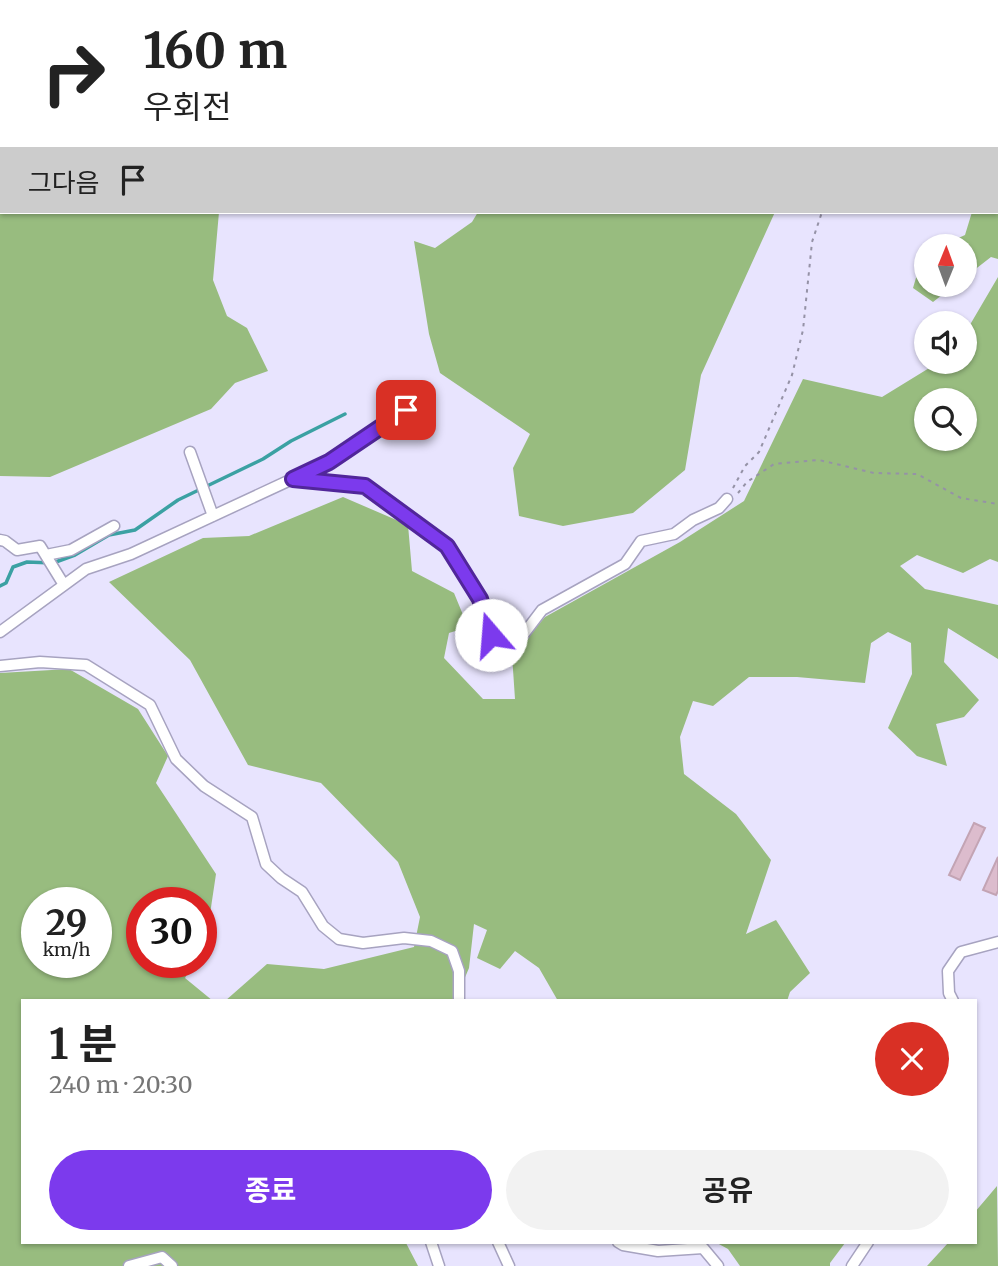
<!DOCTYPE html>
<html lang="ko">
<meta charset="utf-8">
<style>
:root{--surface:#fff;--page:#f2f2f2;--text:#222;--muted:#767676;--accent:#7c3aed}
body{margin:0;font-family:Merriweather,"Noto Sans KR",serif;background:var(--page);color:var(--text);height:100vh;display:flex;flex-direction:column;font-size:26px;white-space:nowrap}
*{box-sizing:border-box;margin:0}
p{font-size:23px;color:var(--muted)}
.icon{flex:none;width:38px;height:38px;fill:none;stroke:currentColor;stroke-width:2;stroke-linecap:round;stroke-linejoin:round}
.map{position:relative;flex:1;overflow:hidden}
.panel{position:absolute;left:21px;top:999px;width:956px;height:245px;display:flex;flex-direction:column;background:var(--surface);border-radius:0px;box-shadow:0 2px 5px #0004}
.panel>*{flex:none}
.banner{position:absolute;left:0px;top:0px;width:999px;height:214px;box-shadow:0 2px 5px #0004;background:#fff;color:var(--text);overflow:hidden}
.needle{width:46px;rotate:1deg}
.controls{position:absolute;left:914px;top:234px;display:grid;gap:14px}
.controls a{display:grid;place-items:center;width:63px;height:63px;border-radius:50%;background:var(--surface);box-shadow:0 2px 5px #0004;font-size:35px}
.speed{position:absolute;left:21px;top:887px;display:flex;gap:14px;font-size:35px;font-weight:700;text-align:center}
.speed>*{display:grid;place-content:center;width:91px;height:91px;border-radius:50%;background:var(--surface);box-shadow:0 2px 5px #0004;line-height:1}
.speed small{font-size:18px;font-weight:400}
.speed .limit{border:10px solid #d22;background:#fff;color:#111}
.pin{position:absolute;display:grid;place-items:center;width:60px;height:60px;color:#fff;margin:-30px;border-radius:14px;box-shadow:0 4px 10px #0006}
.me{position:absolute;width:77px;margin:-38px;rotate:342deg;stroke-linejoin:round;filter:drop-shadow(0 0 5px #0008)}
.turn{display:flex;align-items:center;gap:24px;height:147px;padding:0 28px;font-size:32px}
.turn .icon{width:91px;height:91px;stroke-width:2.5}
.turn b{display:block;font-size:49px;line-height:60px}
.then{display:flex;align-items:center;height:66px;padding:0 28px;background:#0003;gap:14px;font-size:26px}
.round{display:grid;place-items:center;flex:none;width:74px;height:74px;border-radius:37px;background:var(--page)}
.overview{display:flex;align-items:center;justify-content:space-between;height:119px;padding:0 28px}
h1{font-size:42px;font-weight:700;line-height:52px}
.primary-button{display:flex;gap:14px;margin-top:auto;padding:14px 28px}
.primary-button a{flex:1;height:80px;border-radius:42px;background:var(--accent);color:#fff;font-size:28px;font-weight:700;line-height:80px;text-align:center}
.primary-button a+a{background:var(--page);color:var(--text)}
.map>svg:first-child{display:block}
.forest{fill:#98bc7f;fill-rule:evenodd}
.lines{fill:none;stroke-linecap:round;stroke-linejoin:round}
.stream{stroke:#3ba1a3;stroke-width:3.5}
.building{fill:#dcbccd;stroke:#c3a4b4;stroke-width:2}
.minor-casing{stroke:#a7a3c0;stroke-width:13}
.path{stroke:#9592a6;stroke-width:2;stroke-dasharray:3.5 5;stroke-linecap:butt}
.minor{stroke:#fff;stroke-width:10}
.route-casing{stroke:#51269a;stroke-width:18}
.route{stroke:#7c3aed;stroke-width:12}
</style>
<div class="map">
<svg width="998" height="1266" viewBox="0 0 998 1266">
<rect width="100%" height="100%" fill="#e8e4fe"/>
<path class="forest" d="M0 0H84L86 2H2V212H219L213 280 227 316 247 328 268 371 235 383 211 409 50 477 0 476Z
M376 0H672L673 2H377Z
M998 130V259L991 257 964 278V247H939L965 235 972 212H998Z
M478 212H775L701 375 685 470 633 513 563 526 519 516 513 468 530 434 440 373 429 334 414 241 435 248 472 222Z
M926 252V285H955L933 302 913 288 923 254Z
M998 277V562L990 559 963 573 917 555 900 566 925 589 998 605V659L948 628 944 662 979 700 964 717 936 724 947 766 917 756 888 728 912 674 911 643 888 632 871 643 865 683 797 677H749L713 706 693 701 680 737 684 774 736 814 771 860 746 934 776 920 810 973 790 992 787 1001H558L539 968 515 951 500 969 477 958 487 930 474 924 469 968 455 1001H225L267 964 324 969 414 947 420 917 398 862 321 783 248 765 190 660 109 582 203 538 249 536 343 497 408 525 412 571 454 593 468 627 449 633 444 658 483 699H515L512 655 545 617 680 542 744 501 803 379 882 397 939 362H964V335ZM926 401H964V439H926Z
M69 669 138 709 168 756 156 783 216 874 207 934 201 946V903H142V962L193 963 185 978 213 1001H23V1242L406 1243 418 1266H0V673ZM37 903H96V962H37Z
M997 1186 998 1266H927L948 1243 975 1242V1212Z
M717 1243H845L830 1263V1266H740L728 1249Z"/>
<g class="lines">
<path class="stream" d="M0 586 6 583 13 567 27 562 53 563 75 555 109 535 135 530 178 500 263 459 291 441 345 414"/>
</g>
<path class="building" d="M974 823 985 828 960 880 949 875Z
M998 857V891L996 895 983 890Z"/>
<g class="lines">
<defs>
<path id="minor" d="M190 452 213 516
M294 479 365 486 447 546 480 599 491 635 503 641H512L523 635 542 610 625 564 641 541 674 534 693 520 719 508 727 499
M0 540 5 541 17 550 40 546 64 585
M46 555 71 550 114 526
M0 632 86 569 131 554 329 462 425 398
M0 666 40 662 86 665 150 705 176 759 204 786 252 817 266 864 281 878 302 892 323 926 339 939 363 943 404 938 431 941 452 951 459 971V1001
M953 1001 949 993 948 971 961 952 998 942
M431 1242 439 1266
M498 1242 509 1266
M618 1242 623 1245 658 1251 703 1248 718 1266
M129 1266 162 1257 172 1266
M852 1266 868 1242"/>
</defs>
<use href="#minor" class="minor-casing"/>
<path class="path" d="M898 2V0
M733 488 745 466 759 452 792 375 803 330 812 242 822 212
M738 493 747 482 774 464 819 460 874 473 917 474 961 498 998 504"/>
<use href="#minor" class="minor"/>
</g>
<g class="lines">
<defs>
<path id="route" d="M406 410 329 462 293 479 365 486 447 546 480 599 491 635"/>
</defs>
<use href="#route" class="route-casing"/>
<use href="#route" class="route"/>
</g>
</svg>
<div class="controls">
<a><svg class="needle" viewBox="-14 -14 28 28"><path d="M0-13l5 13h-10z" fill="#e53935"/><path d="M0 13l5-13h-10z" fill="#767676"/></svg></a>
<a><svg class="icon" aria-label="sound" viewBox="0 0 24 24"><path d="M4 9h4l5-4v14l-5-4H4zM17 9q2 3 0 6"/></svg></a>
<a><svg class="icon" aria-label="search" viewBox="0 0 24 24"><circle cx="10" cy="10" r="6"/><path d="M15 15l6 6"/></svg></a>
</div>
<div class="speed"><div>29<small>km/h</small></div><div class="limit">30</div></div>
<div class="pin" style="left:406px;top:410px;background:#d93025"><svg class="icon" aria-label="arrive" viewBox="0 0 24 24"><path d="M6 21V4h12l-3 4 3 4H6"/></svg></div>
<svg class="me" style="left:491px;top:635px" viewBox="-20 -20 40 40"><circle r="19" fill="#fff"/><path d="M0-13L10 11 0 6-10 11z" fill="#7c3aed"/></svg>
<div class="banner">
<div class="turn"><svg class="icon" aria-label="right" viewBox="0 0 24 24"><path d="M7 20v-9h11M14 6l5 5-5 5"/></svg><div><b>160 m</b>우회전</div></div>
<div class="then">그다음<svg class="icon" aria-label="arrive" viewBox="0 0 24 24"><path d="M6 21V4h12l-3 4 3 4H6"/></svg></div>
</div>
<section class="panel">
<div class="overview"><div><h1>1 분</h1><p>240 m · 20:30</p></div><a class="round" style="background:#d93025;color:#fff"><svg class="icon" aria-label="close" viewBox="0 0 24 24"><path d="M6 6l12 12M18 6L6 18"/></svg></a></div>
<div class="primary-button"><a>종료</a><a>공유</a></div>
</section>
</div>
